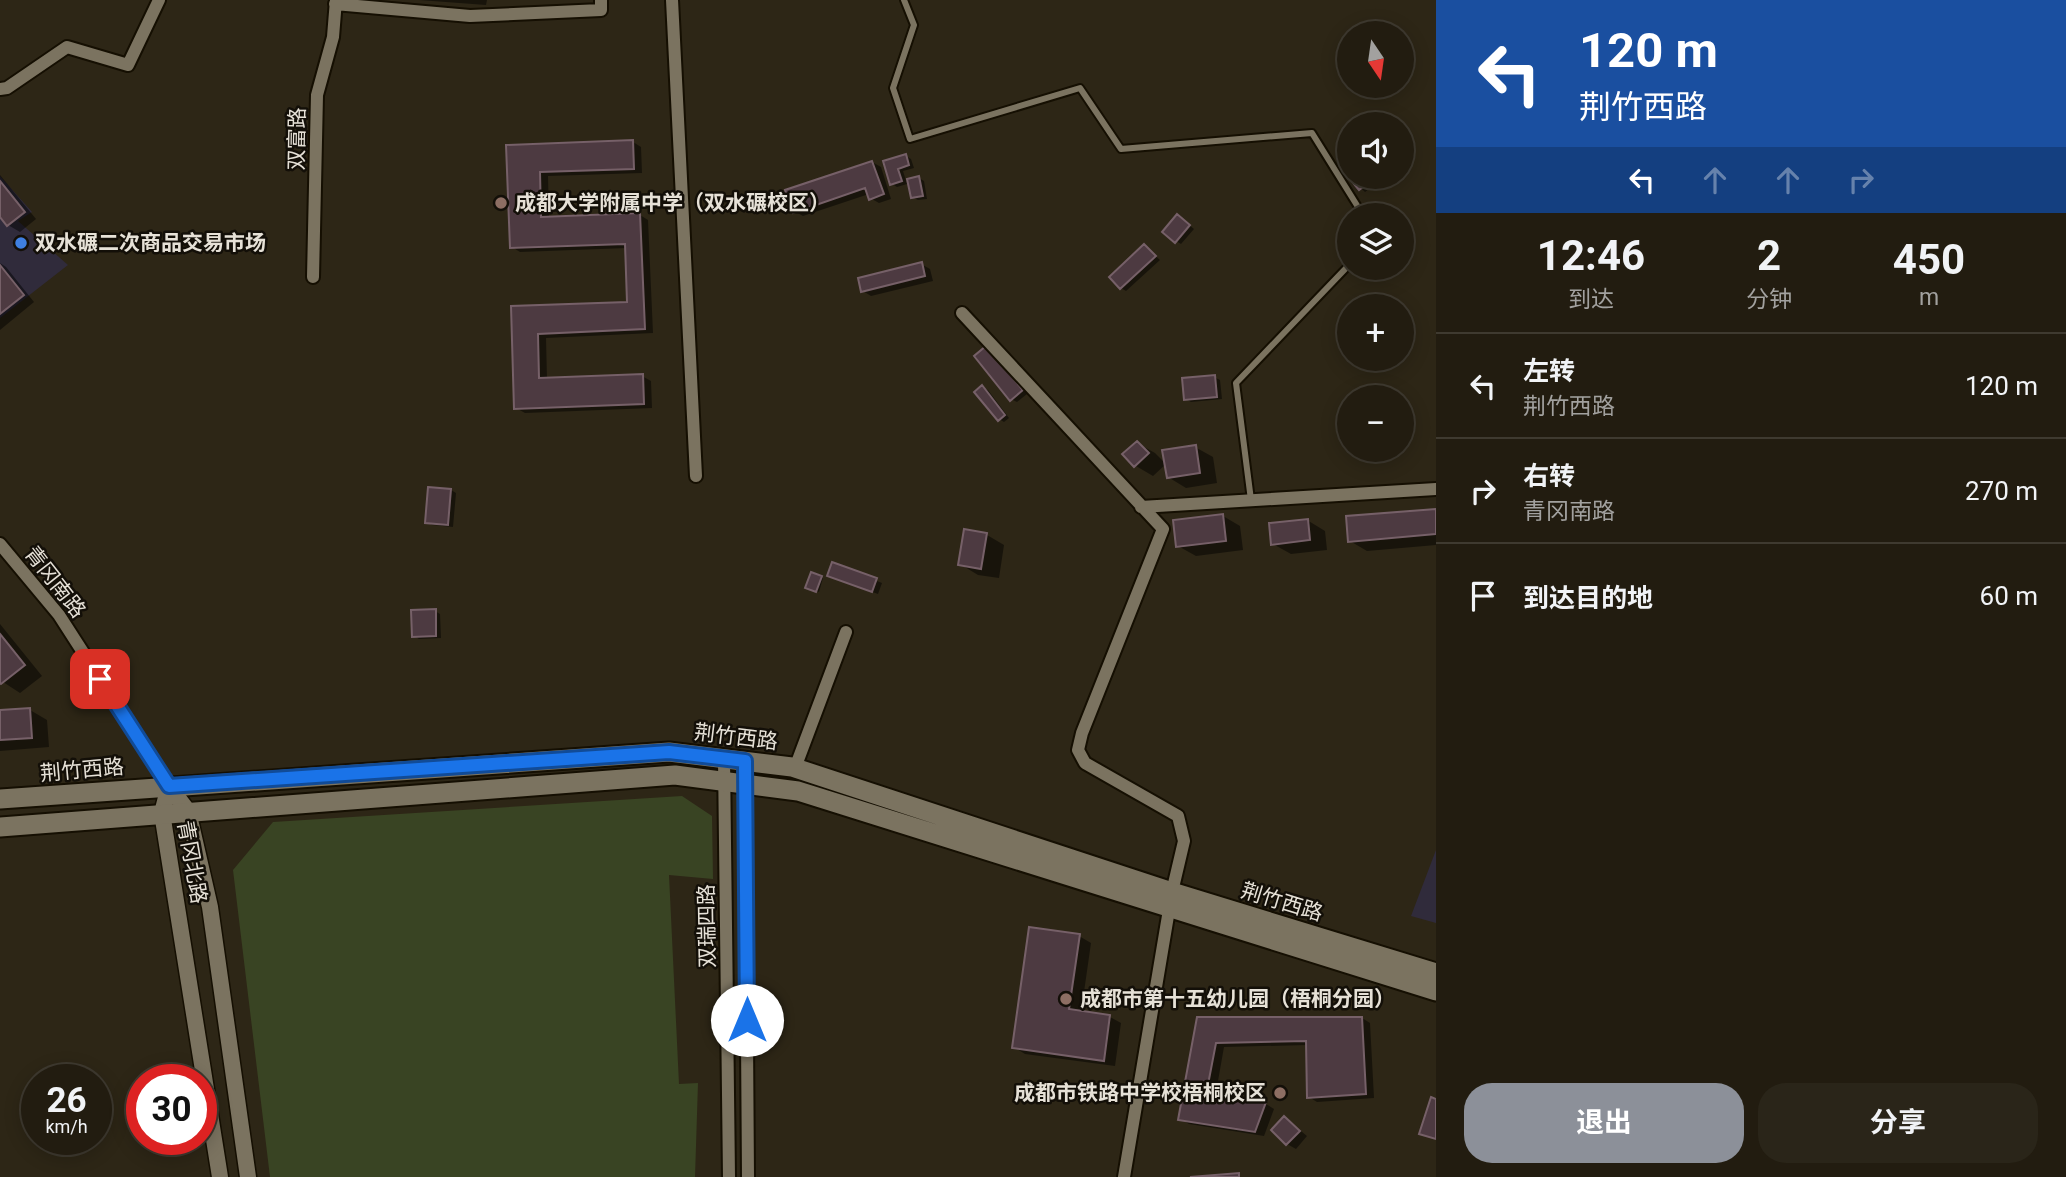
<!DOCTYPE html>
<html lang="zh">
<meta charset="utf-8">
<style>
:root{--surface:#221c10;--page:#2a2519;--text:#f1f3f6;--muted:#a2a19f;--line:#3f3a30;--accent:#8c9099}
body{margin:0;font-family:Roboto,"Noto Sans SC",sans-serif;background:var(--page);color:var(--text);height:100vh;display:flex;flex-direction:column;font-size:26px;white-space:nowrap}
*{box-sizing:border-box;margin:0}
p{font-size:23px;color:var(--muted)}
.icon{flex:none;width:38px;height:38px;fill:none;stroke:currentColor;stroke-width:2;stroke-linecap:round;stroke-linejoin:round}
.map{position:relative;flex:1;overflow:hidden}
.side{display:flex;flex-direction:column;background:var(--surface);width:630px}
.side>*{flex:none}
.hud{background:#1a4fa0;color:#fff;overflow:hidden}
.needle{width:46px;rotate:167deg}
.controls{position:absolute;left:1337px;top:21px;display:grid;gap:14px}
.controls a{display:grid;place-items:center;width:77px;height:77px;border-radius:50%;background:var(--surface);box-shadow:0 4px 18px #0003,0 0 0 2px var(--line);font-size:35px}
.speed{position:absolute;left:21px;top:1064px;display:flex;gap:14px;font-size:35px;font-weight:700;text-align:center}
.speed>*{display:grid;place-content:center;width:91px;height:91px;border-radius:50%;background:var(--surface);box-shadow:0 4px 18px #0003,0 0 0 2px var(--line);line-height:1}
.speed small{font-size:18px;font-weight:400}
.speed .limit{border:10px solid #d22;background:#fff;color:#111}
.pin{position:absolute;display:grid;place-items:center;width:60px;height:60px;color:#fff;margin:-30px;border-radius:14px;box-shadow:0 4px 10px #0006}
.me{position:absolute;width:77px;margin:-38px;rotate:0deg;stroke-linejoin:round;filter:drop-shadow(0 0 5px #0008)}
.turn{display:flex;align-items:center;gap:24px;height:147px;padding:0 28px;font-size:32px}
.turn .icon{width:91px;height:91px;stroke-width:2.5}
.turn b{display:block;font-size:49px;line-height:60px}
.lanes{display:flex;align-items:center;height:66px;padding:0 28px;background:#0003;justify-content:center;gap:35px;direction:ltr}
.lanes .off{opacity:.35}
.eta{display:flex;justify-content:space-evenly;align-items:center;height:119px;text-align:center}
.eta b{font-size:42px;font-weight:700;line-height:49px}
.action{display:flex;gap:14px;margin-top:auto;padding:14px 28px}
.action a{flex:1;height:80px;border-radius:28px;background:var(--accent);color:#fff;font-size:28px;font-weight:700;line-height:80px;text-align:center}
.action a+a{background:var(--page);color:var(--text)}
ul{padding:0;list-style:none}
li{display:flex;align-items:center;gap:21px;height:105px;padding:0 28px;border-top:2px solid var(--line)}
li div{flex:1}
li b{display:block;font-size:26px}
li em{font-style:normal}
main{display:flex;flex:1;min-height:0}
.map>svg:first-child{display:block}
.commercial{fill:#302b3b}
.green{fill:#394423}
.shadow{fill:#0007}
.building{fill:#4d3a41;stroke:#766068;stroke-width:2}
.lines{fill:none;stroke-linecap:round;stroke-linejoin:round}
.service-casing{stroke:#150f02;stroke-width:10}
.minor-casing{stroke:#150f02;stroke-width:16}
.tertiary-casing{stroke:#150f02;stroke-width:19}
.secondary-casing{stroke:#150f02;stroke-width:23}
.service{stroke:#7b7360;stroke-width:6}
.minor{stroke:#7b7360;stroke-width:12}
.tertiary{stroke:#7b7360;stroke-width:16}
.secondary{stroke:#7b7360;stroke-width:19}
.route-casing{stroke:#114b97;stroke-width:18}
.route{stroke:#1a73e8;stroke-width:12}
.education-dot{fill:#8d6e63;stroke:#130f08;stroke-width:2.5}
.shop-dot{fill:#3f7fe0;stroke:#130f08;stroke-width:2.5}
.labels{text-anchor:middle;stroke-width:5;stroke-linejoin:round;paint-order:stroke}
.street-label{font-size:21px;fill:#e6e1d7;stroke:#130f08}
.poi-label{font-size:21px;font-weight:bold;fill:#e6e1d7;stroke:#130f08;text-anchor:start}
</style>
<main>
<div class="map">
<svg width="1436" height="1177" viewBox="0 0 1436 1177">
<rect width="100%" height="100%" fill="#2d2616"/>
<path class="commercial" d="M0 176 32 212 18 221 68 265 0 318Z
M1436 850V923L1411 916Z"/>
<path class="green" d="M682 796 712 816 713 879 669 875 679 1084 698 1083 695 1177H270L233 870 273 822Z"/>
<path class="shadow" d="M419 0H487L486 5Z
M633 142 641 147 642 173 548 176 549 218 640 215 648 220 653 333 546 338 547 379 642 376 651 381 652 408 525 413 516 408 512 308 629 303 627 248 520 252 512 247 508 147Z
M906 156 911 159 914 168 903 171 907 184 897 187 892 184 885 162Z
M872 162 881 167 891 199 879 203 870 198 869 194 803 216 794 211Z
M0 175 36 219 20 232 8 225 0 215Z
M1350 177H1373L1378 182 1365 192Z
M919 178 924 181 927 199 918 200 912 197Z
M1183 220 1194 229 1181 244 1176 241Z
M1144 246 1160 260 1126 291 1121 288Z
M0 263 6 267 34 302 0 330Z
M921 264 930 269 933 281 871 296 863 291Z
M992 351 1027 394 1017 402 1011 399Z
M1214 377 1220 380 1222 399 1191 402 1186 399Z
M982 387 988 390 1009 418 1004 422 999 419Z
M1137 443 1155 453 1166 464 1153 476 1136 466 1125 454Z
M1195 447 1213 457 1217 483 1186 488 1168 477Z
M429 489 451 490 456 493 453 527 432 525 427 522Z
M1436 510V545L1367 551 1350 541 1348 518Z
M1223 516 1240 526 1243 550 1196 556 1178 546Z
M1307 520 1325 531 1327 550 1291 554 1273 544Z
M987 535 1004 545 999 578 978 575 960 564Z
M833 564 882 583 878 594 834 578Z
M812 574 823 578 819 592 807 587Z
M435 611 440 614 441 638 419 639 414 636Z
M0 624 42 676 20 693 0 680Z
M30 710 47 720 49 747 0 751V712Z
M1079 936 1091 943 1081 1013 1110 1017 1121 1023 1115 1066 1025 1054 1014 1047Z
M1199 1018H1362L1370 1023 1374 1098 1317 1102 1309 1097 1308 1045 1224 1047 1215 1098 1266 1104 1274 1109 1264 1136 1189 1124 1180 1119Z
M1285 1118 1307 1136 1296 1149 1287 1144Z"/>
<path class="building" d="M633 140 634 169 540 172 541 217 640 213 645 329 538 334 539 378 643 374 644 404 514 409 511 306 627 302 625 244 510 248 506 145Z
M906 154 909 165 898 169 902 181 890 185 883 161Z
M1349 160V177L1373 179 1359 190 1340 167Z
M872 161 884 194 869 200 865 188 793 213 785 190Z
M919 176 923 196 911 198 907 179Z
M0 181 25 212 7 226 0 217Z
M1177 214 1190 225 1175 243 1162 232Z
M1144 244 1156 256 1120 289 1109 277Z
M922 262 925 276 861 292 858 278Z
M0 265 24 295 0 314Z
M986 346 1023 390 1010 401 974 356Z
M1215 375 1217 397 1184 400 1182 378Z
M982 385 1005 415 998 421 974 392Z
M1137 441 1149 453 1134 467 1122 454Z
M1196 445 1200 473 1167 478 1162 450Z
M428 487 451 489 448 525 425 523Z
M1436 509V534L1348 542 1346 516Z
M1223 514 1226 541 1176 547 1173 520Z
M1308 519 1310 540 1271 545 1269 523Z
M964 529 987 533 981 569 958 565Z
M832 562 877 578 872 592 827 576Z
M811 572 822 576 816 592 805 588Z
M436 609V636L412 637 411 610Z
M0 634 25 665 1 684 0 683Z
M30 708 32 738 0 740V710Z
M1029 927 1080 934 1069 1009 1110 1015 1104 1061 1012 1048Z
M1197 1017H1362L1366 1094 1307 1098 1306 1041 1216 1043 1206 1095 1266 1102 1255 1132 1178 1120Z
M1431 1097 1436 1099V1139L1419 1134Z
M1284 1116 1300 1131 1286 1145 1271 1130Z
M1239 1173V1177H1190Z"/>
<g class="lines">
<defs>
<path id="service" d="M904 0 914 25 893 88 910 139 1080 88 1121 149 1312 133 1363 215
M1251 500 1236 383 1349 265"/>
<path id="minor" d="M672 0 696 476
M335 4 470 16 601 10V0
M0 89 7 88 67 47 128 65 159 0
M313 277 317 95 333 37 336 0
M962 313 1163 529 1082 733 1078 750 1085 763 1178 816 1184 841 1172 892 1124 1177
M1141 507 1436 489
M0 544 59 615 169 786
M724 759 729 1177
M745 761 748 1177
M795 768 846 632"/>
<path id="tertiary" d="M169 786 188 811 210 907 248 1177
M169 786 162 813 220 1177"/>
<path id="secondary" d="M0 799 669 752 792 767 1172 892 1436 973
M0 827 675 775 798 791 1436 991"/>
</defs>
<use href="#service" class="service-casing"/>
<use href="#minor" class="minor-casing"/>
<use href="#tertiary" class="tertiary-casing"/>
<use href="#secondary" class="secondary-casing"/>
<use href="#service" class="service"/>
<use href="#minor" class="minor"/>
<use href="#tertiary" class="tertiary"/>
<use href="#secondary" class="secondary"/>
</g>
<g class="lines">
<defs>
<path id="route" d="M100 679 169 786 669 752 745 761 747 1020"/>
</defs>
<use href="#route" class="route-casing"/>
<use href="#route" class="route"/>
</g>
<g class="education-dot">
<circle cx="501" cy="203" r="7"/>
<circle cx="1066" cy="999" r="7"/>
<circle cx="1280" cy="1093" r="7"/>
</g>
<circle class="shop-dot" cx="21" cy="243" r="7"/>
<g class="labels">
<g class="street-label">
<text transform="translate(297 139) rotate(-89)" y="7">双富路</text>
<text transform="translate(55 582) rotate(52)" y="7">青冈南路</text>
<text transform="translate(736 737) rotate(7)" y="7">荆竹西路</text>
<text transform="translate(82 770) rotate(-5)" y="7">荆竹西路</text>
<text transform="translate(192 862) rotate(80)" y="7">青冈北路</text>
<text transform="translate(1282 902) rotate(17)" y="7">荆竹西路</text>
<text transform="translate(707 926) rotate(-91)" y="7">双瑞四路</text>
</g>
<g class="poi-label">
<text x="515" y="210">成都大学附属中学（双水碾校区）</text>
<text x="35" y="250">双水碾二次商品交易市场</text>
<text x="1080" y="1006">成都市第十五幼儿园（梧桐分园）</text>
<text x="1266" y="1100" text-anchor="end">成都市铁路中学校梧桐校区</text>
</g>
</g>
</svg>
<div class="controls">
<a><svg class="needle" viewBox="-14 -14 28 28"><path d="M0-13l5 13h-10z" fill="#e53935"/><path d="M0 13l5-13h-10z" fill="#a2a19f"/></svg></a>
<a><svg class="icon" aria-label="sound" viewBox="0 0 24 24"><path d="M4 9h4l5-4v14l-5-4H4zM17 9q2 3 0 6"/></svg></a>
<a><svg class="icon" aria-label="layers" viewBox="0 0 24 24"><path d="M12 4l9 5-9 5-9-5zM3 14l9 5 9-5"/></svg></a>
<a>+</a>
<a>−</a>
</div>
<div class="speed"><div>26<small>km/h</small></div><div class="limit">30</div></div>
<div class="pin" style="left:100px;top:679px;background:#d93025"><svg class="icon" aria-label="arrive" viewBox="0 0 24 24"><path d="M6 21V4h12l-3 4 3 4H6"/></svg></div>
<svg class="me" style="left:747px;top:1020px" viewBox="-20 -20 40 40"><circle r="19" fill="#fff"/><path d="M0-13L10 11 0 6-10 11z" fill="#1a73e8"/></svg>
</div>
<section class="side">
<div class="hud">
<div class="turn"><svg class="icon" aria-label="left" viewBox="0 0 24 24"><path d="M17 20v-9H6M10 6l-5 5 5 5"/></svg><div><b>120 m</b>荆竹西路</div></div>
<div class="lanes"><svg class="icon" aria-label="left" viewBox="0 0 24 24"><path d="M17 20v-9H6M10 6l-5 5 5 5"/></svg><svg class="icon off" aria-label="ahead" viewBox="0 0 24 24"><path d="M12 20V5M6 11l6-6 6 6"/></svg><svg class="icon off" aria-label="ahead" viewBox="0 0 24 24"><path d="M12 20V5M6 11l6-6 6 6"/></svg><svg class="icon off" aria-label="right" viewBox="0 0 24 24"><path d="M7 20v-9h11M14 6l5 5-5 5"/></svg></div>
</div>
<div class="eta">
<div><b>12:46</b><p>到达</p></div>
<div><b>2</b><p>分钟</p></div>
<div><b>450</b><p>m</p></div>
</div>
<ul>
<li><svg class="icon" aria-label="left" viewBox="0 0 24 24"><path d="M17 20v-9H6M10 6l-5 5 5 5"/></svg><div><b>左转</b><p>荆竹西路</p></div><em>120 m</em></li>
<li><svg class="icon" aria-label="right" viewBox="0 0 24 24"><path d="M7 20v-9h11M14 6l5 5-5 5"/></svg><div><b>右转</b><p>青冈南路</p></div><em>270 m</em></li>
<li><svg class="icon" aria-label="arrive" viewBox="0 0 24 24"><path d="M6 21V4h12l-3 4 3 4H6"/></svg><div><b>到达目的地</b></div><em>60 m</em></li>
</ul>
<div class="action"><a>退出</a><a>分享</a></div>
</section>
</main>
